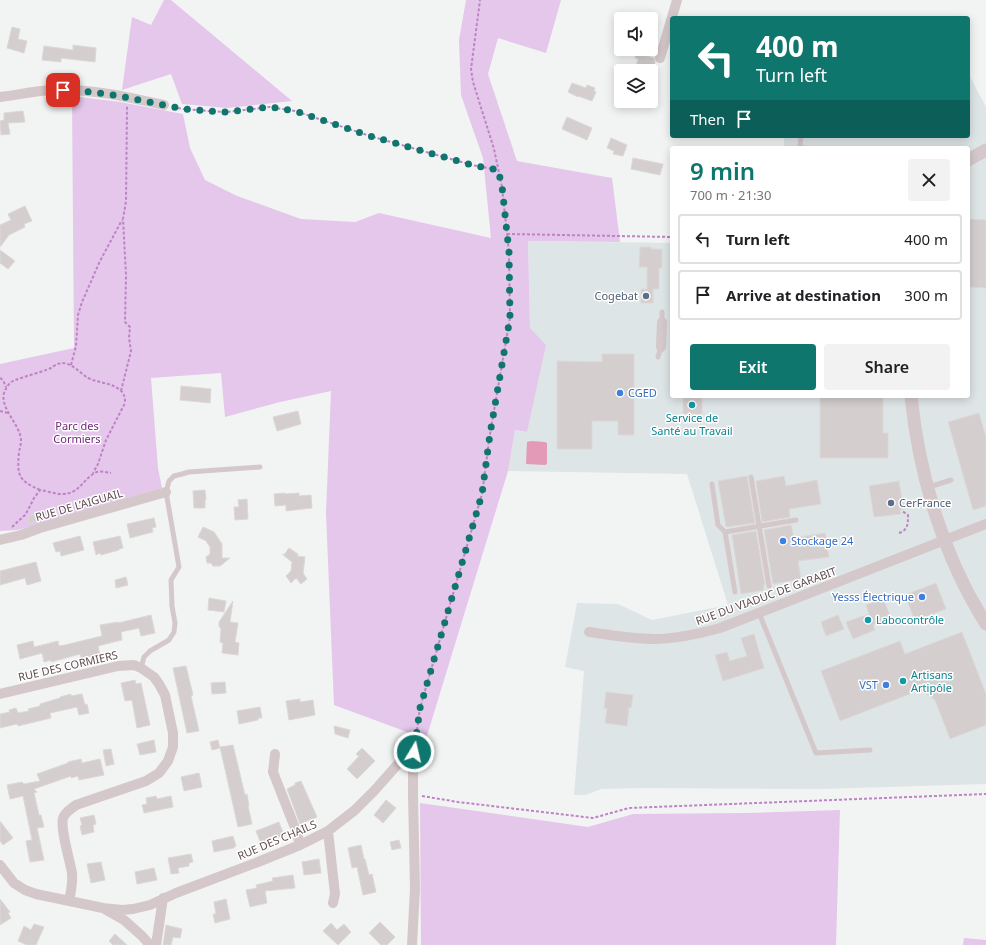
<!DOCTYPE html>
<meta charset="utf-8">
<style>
:root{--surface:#fff;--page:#f2f2f2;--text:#202124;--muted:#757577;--line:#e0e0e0;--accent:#0f766e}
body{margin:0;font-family:"Noto Sans",sans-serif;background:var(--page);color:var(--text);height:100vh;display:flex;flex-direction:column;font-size:15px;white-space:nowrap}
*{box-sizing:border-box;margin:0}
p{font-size:13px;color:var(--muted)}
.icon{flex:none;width:22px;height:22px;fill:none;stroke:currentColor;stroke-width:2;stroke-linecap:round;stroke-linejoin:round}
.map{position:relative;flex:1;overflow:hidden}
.panel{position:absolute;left:670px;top:146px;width:300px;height:252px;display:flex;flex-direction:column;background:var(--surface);border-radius:4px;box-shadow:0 2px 10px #0003}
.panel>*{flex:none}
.guide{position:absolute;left:670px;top:16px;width:300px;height:122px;border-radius:4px;box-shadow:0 2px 10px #0003;background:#0f766e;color:#fff;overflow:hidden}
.controls{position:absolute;left:614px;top:12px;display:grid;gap:8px}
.controls a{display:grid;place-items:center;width:44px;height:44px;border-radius:4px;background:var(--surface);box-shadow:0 2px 10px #0003;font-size:20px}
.pin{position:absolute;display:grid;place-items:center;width:34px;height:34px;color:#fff;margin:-17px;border-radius:8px;box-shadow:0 2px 6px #0006}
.me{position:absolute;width:44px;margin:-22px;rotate:9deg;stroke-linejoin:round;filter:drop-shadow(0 0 3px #0008)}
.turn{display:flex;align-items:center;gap:14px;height:84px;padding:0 20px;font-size:18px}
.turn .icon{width:52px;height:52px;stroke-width:2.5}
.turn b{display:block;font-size:28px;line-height:34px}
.then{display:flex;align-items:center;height:38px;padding:0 20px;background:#0003;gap:8px;font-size:15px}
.round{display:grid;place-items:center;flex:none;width:42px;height:42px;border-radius:4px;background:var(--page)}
.overview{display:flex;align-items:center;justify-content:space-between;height:68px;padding:0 20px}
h1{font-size:24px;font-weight:600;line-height:30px;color:var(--accent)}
.cta{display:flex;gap:8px;margin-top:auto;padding:8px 20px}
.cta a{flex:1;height:46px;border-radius:4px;background:var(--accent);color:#fff;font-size:16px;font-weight:600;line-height:46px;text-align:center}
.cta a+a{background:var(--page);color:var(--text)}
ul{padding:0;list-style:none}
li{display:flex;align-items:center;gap:12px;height:50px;margin:0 8px 6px;padding:0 12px;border:2px solid var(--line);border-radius:4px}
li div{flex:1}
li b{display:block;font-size:15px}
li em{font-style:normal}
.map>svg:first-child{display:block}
.commercial{fill:#dee5e6}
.green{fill:#e4c7eb}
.water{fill:#e39ab6}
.building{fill:#d4cece;stroke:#ddd8d7}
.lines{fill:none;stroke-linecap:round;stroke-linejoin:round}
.path{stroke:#bf83c5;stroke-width:2;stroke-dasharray:3 2;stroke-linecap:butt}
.service{stroke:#d5c8ca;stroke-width:5}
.minor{stroke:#d5c8ca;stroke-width:10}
.tertiary{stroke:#d5c8ca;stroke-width:13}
.route{stroke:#0f766e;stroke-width:7;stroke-dasharray:0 12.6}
.service-dot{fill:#5c6f8a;stroke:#fff;stroke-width:1.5}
.shop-dot{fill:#3f7fe0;stroke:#fff;stroke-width:1.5}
.culture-dot{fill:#0f9aa8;stroke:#fff;stroke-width:1.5}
.labels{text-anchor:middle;stroke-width:3;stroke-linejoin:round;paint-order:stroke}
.service-label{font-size:11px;fill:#4e5e75;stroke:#fff;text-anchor:end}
.shop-label{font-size:11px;fill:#366cbe;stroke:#fff;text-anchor:start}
.culture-label{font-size:11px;fill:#0d838f;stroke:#fff;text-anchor:start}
.park-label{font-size:11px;fill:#6f2478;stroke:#fff}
.street-label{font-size:11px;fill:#5e4c4e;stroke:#fff}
</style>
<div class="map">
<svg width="986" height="945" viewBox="0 0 986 945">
<rect width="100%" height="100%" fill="#f2f4f3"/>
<path class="commercial" d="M968 73 986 107V784L820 789 642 788 601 789 586 795H574L584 671 565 667 577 603 618 604 652 620 728 605 687 474 508 471 515 430 526 432 530 328 528 241 672 243V396H968V148H784V136H968Z"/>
<path class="green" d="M164 0H171L292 101 227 108 182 104 171 74 122 90 132 17 151 25Z
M466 0H561L546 53 498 38 488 74 517 161 612 178 620 242 528 241 530 328 546 345 527 432 515 430 508 471 426 739 334 705 326 513 331 391 280 402 225 417 221 373 151 378 158 468 162 488 18 530 0 531V364L74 348 72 96 120 102 183 114 190 148 205 180 237 196 301 219 355 222 379 213 491 238 483 158 461 95 459 40Z
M420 803 588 827 633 814 746 813 840 810 836 945H421Z
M964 938 986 940V945H963Z"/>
<path class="water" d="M531 441 545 442 547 443V464L545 465 526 464 527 442Z"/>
<path class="building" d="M12 27 20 29 18 39 27 41 24 53 7 48Z
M73 45 96 48 95 62 61 58V62L42 60 44 46 73 50Z
M637 51 647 54 646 56 654 58 655 62 653 71H635L638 59 635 58Z
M572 83 586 88 587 85 595 88 594 91 596 92 592 101 578 96V97L568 92Z
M23 111 25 122 8 123 10 134 1 135 0 121 4 120V113Z
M567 117 592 128 587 140 562 129Z
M611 138 627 145 623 156 613 154 614 151 607 148Z
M633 158 663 164 660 175 631 169Z
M25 206 32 221 24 224 25 227 9 235 0 247V225L11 220 8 214Z
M968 219 986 220V288L969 287Z
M640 247H651V249H662V268H659V289H653V303H641V289H647V267H639Z
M0 250 15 261 8 269 0 263Z
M602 354H634V435H618V421H592V449H557V361L602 362Z
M181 386 211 389 210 403 180 400Z
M683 396H702V414H683Z
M820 396H883V433H888V458H820Z
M298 411 301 424 277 431 273 417Z
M979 413 986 437V506L973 510 948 422Z
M747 476 755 523 726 527 718 481Z
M784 476 786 486 817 480 821 504 789 509 790 517 762 522 756 481Z
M899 481 902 500H903L905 509 900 510 901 514 874 517 869 486Z
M205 490 206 500H205V508H194L193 491Z
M285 493V494L299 493V496L311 495 312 508 286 511V505L275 506 274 494Z
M247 499 248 519 235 520 234 507H239L238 500Z
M40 513 41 520 29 523 28 516Z
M154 518 156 527 152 528 153 532 130 538 127 524Z
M791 525 794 538 825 533 829 557 798 561 801 579 773 584 764 530Z
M203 527 214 532 222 544V558H230L220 566H213L211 563H207L206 557 210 554V547L206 541 198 537Z
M756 531 765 585H763L764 590 741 594 732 535Z
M80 536 84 550 61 556 60 551 56 552 53 543Z
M120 536 123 548 119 549V550L101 555 100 553 96 555 93 542Z
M289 548 298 554 297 556 305 557 303 573 307 579 301 584 296 578 291 583 286 576 291 571 292 562 282 554 284 555Z
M36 562 41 581 27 585 25 578 0 585V571Z
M126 577 128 585 116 588 115 580Z
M936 583 946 609 915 621 905 595Z
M209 598 226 601 224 612 208 610Z
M883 598 891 618 873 625 875 630 853 639 846 622 869 614 866 605Z
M233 601 230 622 238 623 235 642 239 643 238 655 222 653 223 643 220 642 221 629 219 626V622Z
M151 615 155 633 141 636 139 628 121 632 122 640 98 646 100 655 95 658 88 656 81 658 80 654 51 662V660L44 662 42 653 20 659 17 645 33 641 34 647 58 641 59 646 65 645 102 636 100 625 118 622V623Z
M838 615 844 629 826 636 821 622Z
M962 632 986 694V725L950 739 935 700 920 690 840 721 821 671 900 641 905 654Z
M754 634 764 668 723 681 715 655 727 652 730 661 747 656 741 638Z
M186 666 193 695 191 696 199 731 187 733 173 668Z
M135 680 136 684 141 683 150 725 137 728 132 700 125 701 121 683Z
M225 682 226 693 212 694 211 683Z
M606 692 633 695 631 708 629 707 627 726 605 723 607 709 604 708Z
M71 694V696L82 694 85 705 87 704 89 713 79 715 77 707 50 713 51 718 18 726 17 724 0 728V714L10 712 9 710 16 708 18 713 29 711 28 709 40 706V704L60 698V697Z
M300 699V702L313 700 315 715 289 720 286 701Z
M260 707 262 718H258V720L239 724 237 711Z
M334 726 350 730 348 738 335 734Z
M154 740 156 752 140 755 137 744Z
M218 740 220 748 212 750 210 742Z
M233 745 245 795 247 794 249 806H248L252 824 238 827 220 747Z
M362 748 375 761 357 779 347 769 359 756 356 754Z
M111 749 114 764 106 766 103 750Z
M81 759 82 763 100 759 104 775 79 780 78 776 71 778V776L34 789 37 792 34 793 39 815H41L44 827 37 828 44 860 30 862 26 841 32 840 23 796 10 799 7 785 22 782 24 784 40 781 37 774 68 763V762Z
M199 773 202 787 184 791 181 777Z
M301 781 317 817 300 824 287 789 295 785V783Z
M156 796 157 799 171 796 173 807 144 813 142 805 147 804 146 798Z
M386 800 396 808 383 823 374 815Z
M94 815 96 824 93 825 94 832 82 835 80 826 82 825 80 818Z
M0 821 13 838 3 845 0 841Z
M279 822 284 835 261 844 256 831Z
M233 836 236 846 234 847V848L214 852 212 841Z
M399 840 401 848 392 850 390 842Z
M361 845 364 859H365L369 875 372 874 376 892 363 895 357 867 352 868 348 848Z
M191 854 193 862 189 863V866L178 868 179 873 171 874 168 858Z
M319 859 321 873 304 875 302 862Z
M101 862 105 880 91 883 87 864Z
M154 868 157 880 137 884 135 872Z
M293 875 295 888 265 891 267 903 250 907 246 890 257 888 256 885 273 881 272 878Z
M0 899 10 912 8 913 11 918 0 925Z
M226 899 230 919 215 923 213 914H216L214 902Z
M380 922 395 937 387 945H381L369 933Z
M331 923 337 930 344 924 351 932 338 945 323 931Z
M34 924 44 927 36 945H27L18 941 24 926 31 930Z
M166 925 182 929 180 938 173 937 171 945H163Z
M115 934 127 945H113L109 941Z"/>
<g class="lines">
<path class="path" d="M173 107 183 109 208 111 227 112 270 107 295 111 370 136 472 165 498 170
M507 234 672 237
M71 365 76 346 78 315 82 302 100 261 122 220
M0 378 3 380 6 387
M121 391 131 351 129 338 130 327 125 322 126 275 123 219 126 201 127 106
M0 411 8 413
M40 490C18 480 17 476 19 452 20 448 21 444 21 440 20 424 0 409 4 393 6 388 8 384 13 381 25 376 39 373 51 368 54 366 58 363 62 363 72 363 80 373 88 378 98 383 110 382 120 390 124 393 125 397 125 403L106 440 98 464 93 473
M12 527 25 515 29 508 34 498 40 490C47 491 55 494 62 494 79 494 82 481 93 474 98 470 105 472 111 473
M899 533C908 530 908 524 908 515L902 511
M417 730 420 708 482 494 490 434 510 318 509 252 502 187 494 149 473 82 471 69 480 0
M422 796 458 802 593 818 629 808 986 794"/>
<path class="service" d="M801 136 800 148H805
M662 322V312
M658 357 661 347
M751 477 769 586
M712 484 718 525 725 532 735 592
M929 487 951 480
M725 532 796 520
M759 613 816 753 870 750
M141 668 144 657 150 651 169 640 174 632 175 623 172 606 171 580 179 567 166 492 169 481 174 476 182 474 189 472 260 467"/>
<path class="minor" d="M660 58 677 0
M0 97C17 95 34 91 52 90 88 88 128 97 164 105
M661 347 662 322
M0 540 21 535 40 528 166 492
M589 632C611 635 632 639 654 639 676 639 698 634 720 628L986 524
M0 694 118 666 134 665 141 668 154 677 159 684 165 695 173 733V747L168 761 159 773 146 781 76 805C71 809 65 812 63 818 60 828 70 861 72 873 73 883 71 891 69 901
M275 754 273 772 297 833 300 845
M328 831 335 894 333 903
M0 865 14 883 25 890 36 894 103 908 122 910 133 909 150 905 176 893 258 862 300 845 328 831 355 810 374 791 398 764 413 752
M106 910 124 920 142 936 150 945
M156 945 163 898
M412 945 415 889 413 795V752L415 739"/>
<path class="tertiary" d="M968 160 986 150
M911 396C919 475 943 556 986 624"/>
</g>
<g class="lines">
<path class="route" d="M63 90H74L114 95 183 109 208 111 227 112 270 107 295 111 370 136 472 165 498 170 502 186 509 252 510 318 490 434 482 494 420 708 414 752"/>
</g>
<g class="service-dot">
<circle cx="646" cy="296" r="4"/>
<circle cx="891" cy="503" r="4"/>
</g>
<g class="shop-dot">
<circle cx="620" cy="393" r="4"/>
<circle cx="783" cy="541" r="4"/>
<circle cx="922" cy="597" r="4"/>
<circle cx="886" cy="685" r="4"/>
</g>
<g class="culture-dot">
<circle cx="692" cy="405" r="4"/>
<circle cx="868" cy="620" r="4"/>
<circle cx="903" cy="681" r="4"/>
</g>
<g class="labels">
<g class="service-label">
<text x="638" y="300">Cogebat</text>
<text x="899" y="507" text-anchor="start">CerFrance</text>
</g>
<g class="shop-label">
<text x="628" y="397">CGED</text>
<text x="791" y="545">Stockage 24</text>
<text x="914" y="601" text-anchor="end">Yesss Électrique</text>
<text x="878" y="689" text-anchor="end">VST</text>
</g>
<g class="culture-label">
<text x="692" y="422" text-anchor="middle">Service de<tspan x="692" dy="13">Santé au Travail</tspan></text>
<text x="876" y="624">Labocontrôle</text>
<text x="911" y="679">Artisans<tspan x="911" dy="13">Artipôle</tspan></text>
</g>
<g class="park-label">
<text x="77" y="430">Parc des<tspan x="77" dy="13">Cormiers</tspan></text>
</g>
<g class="street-label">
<text transform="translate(79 505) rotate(-16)" y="4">RUE DE L’AIGUAIL</text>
<text transform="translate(766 596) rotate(-20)" y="4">RUE DU VIADUC DE GARABIT</text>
<text transform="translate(68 666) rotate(-13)" y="4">RUE DES CORMIERS</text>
<text transform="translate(277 840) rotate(-23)" y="4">RUE DES CHAILS</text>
</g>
</g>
</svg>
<div class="controls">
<a><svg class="icon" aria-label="sound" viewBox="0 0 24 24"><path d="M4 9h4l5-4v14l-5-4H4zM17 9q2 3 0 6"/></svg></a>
<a><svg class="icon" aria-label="layers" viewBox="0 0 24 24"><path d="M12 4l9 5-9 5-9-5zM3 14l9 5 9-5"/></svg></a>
</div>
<div class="pin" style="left:63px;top:90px;background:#d93025"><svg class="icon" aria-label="arrive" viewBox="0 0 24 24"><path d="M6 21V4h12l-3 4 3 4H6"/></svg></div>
<svg class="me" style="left:414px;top:752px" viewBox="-20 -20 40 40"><circle r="17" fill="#0f766e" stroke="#fff" stroke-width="3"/><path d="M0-11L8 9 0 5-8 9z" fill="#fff"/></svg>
<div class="guide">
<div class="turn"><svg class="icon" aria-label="left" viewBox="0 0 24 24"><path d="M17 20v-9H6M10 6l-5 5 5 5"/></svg><div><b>400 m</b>Turn left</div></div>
<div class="then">Then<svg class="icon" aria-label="arrive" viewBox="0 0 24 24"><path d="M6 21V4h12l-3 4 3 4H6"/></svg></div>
</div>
<section class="panel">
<div class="overview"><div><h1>9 min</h1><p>700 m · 21:30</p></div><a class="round"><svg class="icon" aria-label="close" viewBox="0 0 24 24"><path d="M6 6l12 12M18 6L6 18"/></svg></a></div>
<ul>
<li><svg class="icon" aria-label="left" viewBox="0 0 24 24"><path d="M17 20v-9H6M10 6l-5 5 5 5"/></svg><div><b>Turn left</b></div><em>400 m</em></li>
<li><svg class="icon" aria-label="arrive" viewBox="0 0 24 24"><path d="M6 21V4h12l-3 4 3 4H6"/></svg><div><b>Arrive at destination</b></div><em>300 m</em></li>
</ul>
<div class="cta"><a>Exit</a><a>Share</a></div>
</section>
</div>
